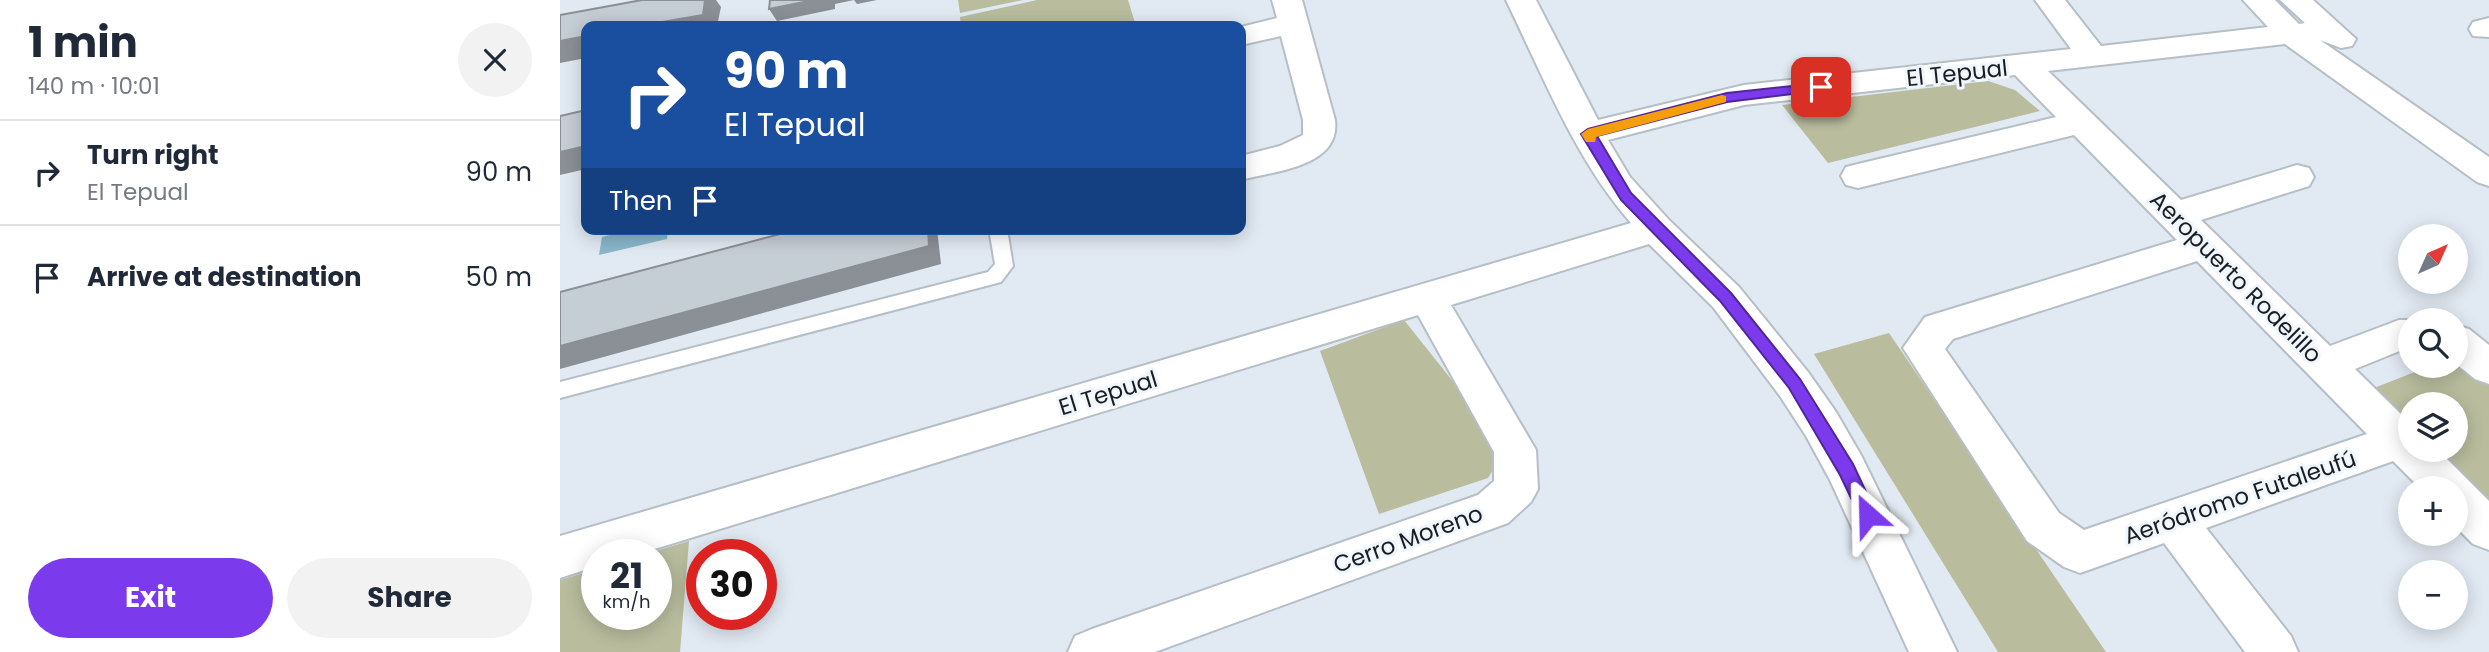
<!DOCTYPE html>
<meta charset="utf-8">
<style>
:root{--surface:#fff;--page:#f2f2f3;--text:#1f2937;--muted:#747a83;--line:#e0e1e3;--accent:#7c3aed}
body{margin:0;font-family:Poppins,sans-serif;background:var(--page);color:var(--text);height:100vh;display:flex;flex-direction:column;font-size:26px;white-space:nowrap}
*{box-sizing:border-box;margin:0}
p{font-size:23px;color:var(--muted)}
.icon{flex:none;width:38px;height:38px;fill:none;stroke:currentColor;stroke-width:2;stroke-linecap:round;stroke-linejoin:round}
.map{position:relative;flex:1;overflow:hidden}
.panel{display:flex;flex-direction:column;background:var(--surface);width:560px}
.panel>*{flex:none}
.hud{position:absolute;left:21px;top:21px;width:665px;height:214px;border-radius:14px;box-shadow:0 4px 18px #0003;background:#1a4fa0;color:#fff;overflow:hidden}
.needle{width:46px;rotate:45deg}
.fabs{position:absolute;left:1838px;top:224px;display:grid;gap:14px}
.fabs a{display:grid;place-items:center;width:70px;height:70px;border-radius:50%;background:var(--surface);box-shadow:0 4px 18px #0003;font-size:35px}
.speed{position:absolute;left:21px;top:539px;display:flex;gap:14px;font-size:35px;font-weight:700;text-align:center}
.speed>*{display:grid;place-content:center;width:91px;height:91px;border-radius:50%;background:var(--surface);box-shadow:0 4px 18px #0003;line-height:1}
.speed small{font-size:18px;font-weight:400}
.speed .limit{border:10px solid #d22;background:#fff;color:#111}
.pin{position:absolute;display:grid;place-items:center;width:60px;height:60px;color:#fff;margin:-30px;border-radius:14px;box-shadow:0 4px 10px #0006}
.me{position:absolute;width:77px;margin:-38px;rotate:335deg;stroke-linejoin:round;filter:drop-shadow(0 0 5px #0008)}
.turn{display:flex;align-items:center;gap:24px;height:147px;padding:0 28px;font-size:32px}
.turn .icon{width:91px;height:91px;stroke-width:2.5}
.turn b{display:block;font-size:49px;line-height:60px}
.then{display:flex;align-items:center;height:66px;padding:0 28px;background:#0003;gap:14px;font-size:26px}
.round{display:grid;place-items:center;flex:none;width:74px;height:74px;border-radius:37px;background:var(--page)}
.headline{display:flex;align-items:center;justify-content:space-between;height:119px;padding:0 28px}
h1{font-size:42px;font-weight:700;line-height:52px}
.cta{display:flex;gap:14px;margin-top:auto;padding:14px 28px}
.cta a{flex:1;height:80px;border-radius:42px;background:var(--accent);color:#fff;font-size:28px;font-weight:700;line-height:80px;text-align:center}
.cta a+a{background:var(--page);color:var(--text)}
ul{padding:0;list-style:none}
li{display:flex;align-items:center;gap:21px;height:105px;padding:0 28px;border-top:2px solid var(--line)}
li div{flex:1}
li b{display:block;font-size:26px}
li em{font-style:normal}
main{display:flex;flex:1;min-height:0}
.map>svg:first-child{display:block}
.green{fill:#b9bd9e}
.water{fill:#8ab7cc}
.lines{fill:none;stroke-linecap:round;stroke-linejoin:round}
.service-casing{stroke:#b6bec6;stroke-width:4}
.minor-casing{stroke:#b6bec6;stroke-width:4}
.service{fill:#fff;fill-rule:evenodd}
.minor{fill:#fff;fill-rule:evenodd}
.shaded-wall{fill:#8a9095}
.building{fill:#c5cdd5;stroke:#8a9095;stroke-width:2}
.route{fill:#7c3aed;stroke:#51269a;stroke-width:2}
.slow{fill:#f59e0b}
.labels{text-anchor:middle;stroke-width:6;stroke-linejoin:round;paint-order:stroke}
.street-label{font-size:23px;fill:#1b1e21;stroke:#f0f6fe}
</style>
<main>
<section class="panel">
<div class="headline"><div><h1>1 min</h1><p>140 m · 10:01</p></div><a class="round"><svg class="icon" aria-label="close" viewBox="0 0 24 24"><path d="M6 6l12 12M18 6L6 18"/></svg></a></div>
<ul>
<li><svg class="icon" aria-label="right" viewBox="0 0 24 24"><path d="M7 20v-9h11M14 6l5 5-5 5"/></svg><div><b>Turn right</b><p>El Tepual</p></div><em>90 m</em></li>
<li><svg class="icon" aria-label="arrive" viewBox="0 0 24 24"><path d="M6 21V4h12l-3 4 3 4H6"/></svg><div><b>Arrive at destination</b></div><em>50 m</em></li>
</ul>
<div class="cta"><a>Exit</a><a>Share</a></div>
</section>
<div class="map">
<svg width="1929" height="652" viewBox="0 0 1929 652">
<rect width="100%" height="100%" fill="#e1e9f2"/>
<path class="green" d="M398 0H463L400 13Z
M477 0H568L576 26H401L400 17Z
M1428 81 1455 90 1480 111 1268 163 1222 105Z
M844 320 895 384 939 460 928 478 819 514 760 351Z
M1329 333 1546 652H1438L1254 354Z
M1895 356 1929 377V503L1873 450H1895V404H1850V428L1809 390 1870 366H1895Z
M129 541 120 652H0V580L37 569V614H96V555H83Z"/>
<path class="water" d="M73 229H108L107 239 39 255 42 237Z"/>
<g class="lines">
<defs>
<path id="service" d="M429 229H447L453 266 441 282 0 398V382L428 272 435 264Z"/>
<path id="minor" d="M712 0H742L775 120C781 167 714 171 681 180V156L720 146 743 135V120L721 36 681 45V27L717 18Z
M946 0H976L1038 120 1184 85 1511 49 1475 0H1505L1541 46 1708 27 1683 0H1715L1739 24 1745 23 1720 0H1753L1796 39 1792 46 1781 48 1760 40 1929 157V186L1917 182 1725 44 1488 71 1621 200 1737 165 1749 168 1754 177 1749 186 1641 220 1770 346 1839 320H1852H1850V350H1842L1795 369 1850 423V450H1878L1929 501V550L1913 544 1895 526V488H1860L1833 461 1646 528 1731 636 1738 652H1685L1604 543 1520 573 1504 567 1467 541 1343 348 1365 317 1617 240 1514 135 1298 188 1286 185 1281 176 1286 167 1298 164 1496 117 1455 75 1184 105 1048 140 1070 177 1109 220 1179 287 1248 372 1276 412 1302 457 1397 652H1349L1270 480 1246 436 1220 396 1153 307 1089 244 891 305 976 450 978 489 971 502 948 523 595 652H508L515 636 532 629 918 495 934 481V452L858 315 75 555H37V566L0 578V536L1071 223C1015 159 983 76 946 0ZM1637 261 1807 434 1524 530 1499 513 1385 349 1393 339Z
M1929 18V37L1913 36 1909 29 1913 22Z
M1895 325 1909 329 1929 345V384L1915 379 1895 363Z"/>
</defs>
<use href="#service" class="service-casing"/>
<use href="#minor" class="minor-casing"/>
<use href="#service" class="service"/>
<use href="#minor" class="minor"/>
</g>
<path class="shaded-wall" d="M145 0H156L161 7 157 26H79Z
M254 0H317L297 4 294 0 275 4V9L217 21 209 9Z
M26 36V58L0 63V41Z
M26 146V169L0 175V152Z
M368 229H377L381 264 0 369V346Z"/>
<path class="building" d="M82 0H145L143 15 79 26H26V36L0 41V15Z
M210 0H254L209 9Z
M26 110V146L0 152V116Z
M239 229H368L369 246 0 346V292Z"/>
<path class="route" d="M1261 83 1267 87 1265 90 1167 102 1037 136 1071 193 1171 293 1240 379 1293 464 1314 509 1317 515 1314 521 1308 523 1302 521 1280 475 1229 388 1160 301 1061 200 1021 134 1028 129 1167 93Z"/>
<path class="slow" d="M1162 95 1166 96V102L1036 137 1035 142H1026L1021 134 1028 129Z"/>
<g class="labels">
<g class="street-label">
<text transform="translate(1397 73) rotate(-6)" y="8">El Tepual</text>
<text transform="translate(1676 277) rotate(45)" y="8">Aeropuerto Rodelillo</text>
<text transform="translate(548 393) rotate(-17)" y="8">El Tepual</text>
<text transform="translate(1680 497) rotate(-19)" y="8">Aeródromo Futaleufú</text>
<text transform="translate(848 539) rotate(-20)" y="8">Cerro Moreno</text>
</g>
</g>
</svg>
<div class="fabs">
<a><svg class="needle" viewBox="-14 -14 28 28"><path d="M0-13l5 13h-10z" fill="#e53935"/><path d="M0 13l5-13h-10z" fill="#747a83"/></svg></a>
<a><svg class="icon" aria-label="search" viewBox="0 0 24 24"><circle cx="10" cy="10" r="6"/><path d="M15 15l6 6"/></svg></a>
<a><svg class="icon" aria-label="layers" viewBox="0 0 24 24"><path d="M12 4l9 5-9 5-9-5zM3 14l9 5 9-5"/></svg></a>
<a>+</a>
<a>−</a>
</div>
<div class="speed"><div>21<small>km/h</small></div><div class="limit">30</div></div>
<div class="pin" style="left:1261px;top:87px;background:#d93025"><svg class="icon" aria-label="arrive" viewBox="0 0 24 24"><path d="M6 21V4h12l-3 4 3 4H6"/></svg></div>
<svg class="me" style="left:1308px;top:515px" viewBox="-20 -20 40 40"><path d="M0-17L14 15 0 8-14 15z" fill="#7c3aed" stroke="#fff" stroke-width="4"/></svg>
<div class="hud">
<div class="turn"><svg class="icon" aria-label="right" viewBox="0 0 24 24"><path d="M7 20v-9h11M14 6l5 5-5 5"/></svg><div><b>90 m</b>El Tepual</div></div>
<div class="then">Then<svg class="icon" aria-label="arrive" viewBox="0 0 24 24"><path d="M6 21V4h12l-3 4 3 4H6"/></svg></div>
</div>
</div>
</main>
